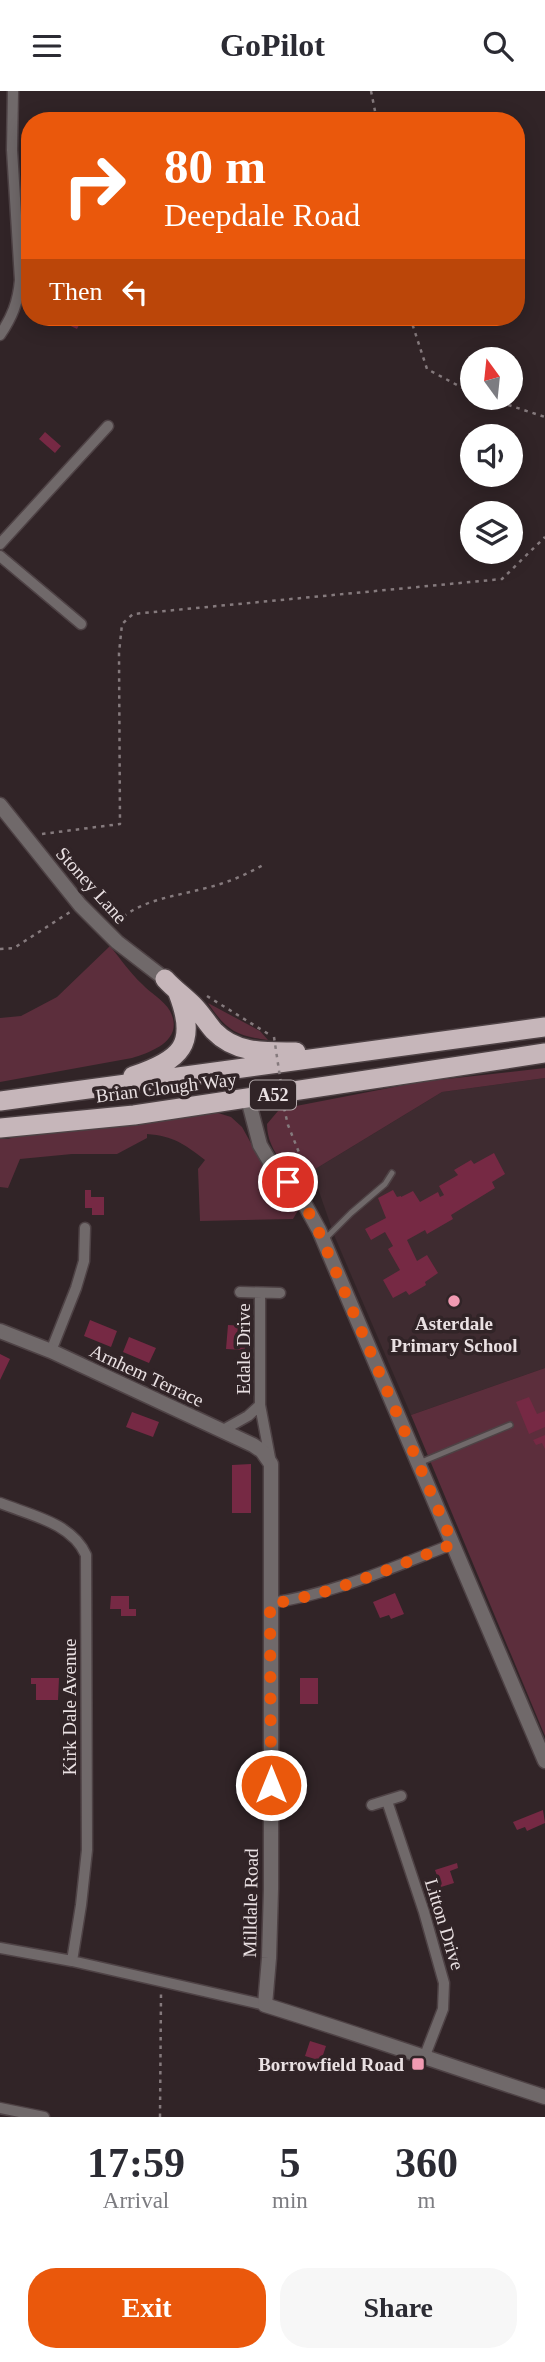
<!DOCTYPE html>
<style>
:root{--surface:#fff;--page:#f7f7f7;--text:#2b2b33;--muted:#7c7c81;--accent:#ea580c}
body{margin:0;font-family:Georgia,serif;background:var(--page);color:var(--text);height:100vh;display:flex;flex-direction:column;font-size:26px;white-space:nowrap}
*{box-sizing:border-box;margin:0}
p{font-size:23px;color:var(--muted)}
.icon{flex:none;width:38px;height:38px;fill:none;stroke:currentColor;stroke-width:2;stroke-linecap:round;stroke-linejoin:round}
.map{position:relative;height:2026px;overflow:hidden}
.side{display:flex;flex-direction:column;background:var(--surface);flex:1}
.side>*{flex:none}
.top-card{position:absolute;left:21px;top:21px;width:504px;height:214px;border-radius:28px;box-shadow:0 4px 18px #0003;background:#ea580c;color:#fff;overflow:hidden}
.needle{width:46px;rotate:345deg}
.buttons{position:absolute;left:460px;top:256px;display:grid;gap:14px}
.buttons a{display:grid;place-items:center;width:63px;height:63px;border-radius:50%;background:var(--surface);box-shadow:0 4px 18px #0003;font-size:35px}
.pin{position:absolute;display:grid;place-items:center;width:60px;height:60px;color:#fff;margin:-30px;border:4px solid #fff;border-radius:50%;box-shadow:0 2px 7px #0007}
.me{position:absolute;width:77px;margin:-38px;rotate:0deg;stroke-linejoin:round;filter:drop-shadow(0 0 5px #0008)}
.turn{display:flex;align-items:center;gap:24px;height:147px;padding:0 28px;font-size:32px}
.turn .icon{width:91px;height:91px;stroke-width:2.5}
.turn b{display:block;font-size:49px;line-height:60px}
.then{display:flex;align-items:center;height:66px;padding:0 28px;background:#0003;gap:14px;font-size:26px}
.eta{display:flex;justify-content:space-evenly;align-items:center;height:119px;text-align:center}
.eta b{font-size:42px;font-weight:800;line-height:49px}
.cta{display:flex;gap:14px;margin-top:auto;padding:14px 28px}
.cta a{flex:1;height:80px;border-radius:28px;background:var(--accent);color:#fff;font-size:28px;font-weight:800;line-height:80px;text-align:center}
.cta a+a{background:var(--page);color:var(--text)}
header{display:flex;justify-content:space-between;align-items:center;height:91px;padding:0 28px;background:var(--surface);font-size:32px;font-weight:800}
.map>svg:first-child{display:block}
.built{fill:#3e2b30}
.green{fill:#5c2e3c}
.building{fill:#762944}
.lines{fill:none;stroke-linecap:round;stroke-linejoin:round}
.service-casing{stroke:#4e4245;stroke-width:8}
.minor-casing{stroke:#4e4245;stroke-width:13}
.tertiary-casing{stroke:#4e4245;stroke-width:17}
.trunk-casing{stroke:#4e4245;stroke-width:22}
.path{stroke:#857a7d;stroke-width:2.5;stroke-dasharray:3.5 5;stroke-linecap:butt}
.service{stroke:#70696a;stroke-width:5}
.minor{stroke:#70696a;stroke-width:10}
.tertiary{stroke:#70696a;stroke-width:14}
.trunk{stroke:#c6b6ba;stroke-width:19}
.path-bridge{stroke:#857a7d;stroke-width:2.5;stroke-dasharray:3.5 5;stroke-linecap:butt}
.route{stroke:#ea580c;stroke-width:12;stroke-dasharray:0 21.6}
.poi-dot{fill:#f19ab2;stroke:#312427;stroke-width:2.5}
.labels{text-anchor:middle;stroke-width:7;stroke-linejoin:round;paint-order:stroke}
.shield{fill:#312427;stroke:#b2a8aa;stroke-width:2}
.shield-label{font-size:18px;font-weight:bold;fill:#e9e0e2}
.street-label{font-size:19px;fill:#e9e0e2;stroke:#312427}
.poi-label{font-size:19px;font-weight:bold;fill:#e9e0e2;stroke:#312427}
</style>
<header><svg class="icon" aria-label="menu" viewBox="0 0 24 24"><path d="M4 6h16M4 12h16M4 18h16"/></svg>GoPilot<svg class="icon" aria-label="search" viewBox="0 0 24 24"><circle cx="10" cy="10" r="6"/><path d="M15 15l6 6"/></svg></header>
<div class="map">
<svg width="545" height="2026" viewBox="0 0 545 2026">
<rect width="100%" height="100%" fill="#312427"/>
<path class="built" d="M545 987V1277L411 1324 334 1144 312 1080 442 1001Z"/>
<path class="green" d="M110 855C120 867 130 882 142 893 150 902 164 909 170 920 185 949 152 961 132 967L0 991V927L21 925 57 906Z
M208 912 260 940 268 949C236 945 226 939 208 912Z
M545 977V987L442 1001 312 1080 318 1099 312 1101C292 1083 267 1062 267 1033L278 1020 296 1015 420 991Z
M201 1022H218L231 1026 242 1036 268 1083 284 1095 300 1116 293 1128 200 1130 198 1078 205 1069C184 1053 174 1045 147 1043V1047L117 1063H72L20 1068 8 1097 0 1096V1048H8L34 1040H83L110 1033Z
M545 1277V1645L411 1324Z"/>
<path class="building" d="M52 226H73L72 228 80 232 77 238Z
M45 341 61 355 55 362 39 348Z
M494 1062 505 1083 492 1091 495 1097 451 1124 453 1128 427 1143 425 1139 407 1149 417 1170 427 1164 438 1182 425 1191 426 1194 409 1204 406 1200 393 1207 383 1189 400 1179 388 1158 393 1155 385 1141 371 1149 365 1138 386 1127 378 1107 393 1099 397 1106 401 1105V1106L413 1100 420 1111 438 1101 440 1106 444 1104 439 1095 458 1084 454 1079 471 1069 474 1073Z
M85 1099H91V1106H104V1124H92V1117H85Z
M90 1229 117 1240 111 1256 84 1245Z
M228 1234 246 1235 245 1259 226 1258Z
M129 1246 156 1257 149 1272 123 1261Z
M0 1263 10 1268 0 1289Z
M529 1306 537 1323 545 1320V1336L529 1343 516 1311Z
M132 1321 159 1331 153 1346 126 1336Z
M545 1344V1358L542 1352 536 1354 533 1349Z
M251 1373V1422H232V1374Z
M395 1502 404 1523 391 1528 389 1524 380 1527 373 1511Z
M111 1505H129V1518H136V1525H121V1518H110Z
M31 1587H59L58 1609H36V1593H31Z
M300 1587H318V1613H300Z
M543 1719 545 1732 527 1740 525 1736 517 1739 513 1731Z
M457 1772 458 1777 450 1780 454 1792 441 1796 435 1779Z
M310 1950 326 1955 317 1982 311 1980 315 1968 305 1965Z"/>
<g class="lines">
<defs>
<path id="service" d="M325 1148 351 1122 385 1093 392 1082
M419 1372 510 1334"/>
<path id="minor" d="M0 244C12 226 18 212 20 189L12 59 13 0
M0 453 108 335
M0 465 81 533
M240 1201 280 1202
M260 1202V1314L270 1367
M51 1260 76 1197 84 1170 85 1137
M223 1339 248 1325 260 1314
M0 1412C30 1424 72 1432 86 1464L87 1759 81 1814 72 1870
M270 1512C334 1503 393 1476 453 1453
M387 1710 424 1821 444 1892 443 1918 424 1967
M372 1714 401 1705
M0 1857 72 1870 265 1914
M0 2017 44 2026"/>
<path id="tertiary" d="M0 714 80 814 117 851 165 888
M248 1008 260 1054 270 1071 303 1110 319 1139 545 1670
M0 1240 51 1260 253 1354 262 1360 271 1373V1798L269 1867 265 1914C359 1943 452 1976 545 2006"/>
<path id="trunk" d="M165 888C174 898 184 905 193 914 201 922 207 932 214 940 236 963 266 961 296 961
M133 985C181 969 198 954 178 902
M0 1010 545 936
M0 1037 134 1024 545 962"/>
</defs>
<use href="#service" class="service-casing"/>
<use href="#minor" class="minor-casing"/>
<use href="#tertiary" class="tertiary-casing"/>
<use href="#trunk" class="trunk-casing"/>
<path class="path" d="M371 0 377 30
M410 226 427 278 472 302
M484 306 545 326
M42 743 120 733 119 562 122 533 133 523 502 488 545 446
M117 831C140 809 172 806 202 798 224 793 244 785 263 774
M0 858 14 857 70 821
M207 905 270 944
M284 1017 288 1034 314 1099
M160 2026 161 1903"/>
<use href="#service" class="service"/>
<use href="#minor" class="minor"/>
<use href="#tertiary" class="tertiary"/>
<use href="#trunk" class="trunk"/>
<path class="path-bridge" d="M274 946 284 1013"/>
</g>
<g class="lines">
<path class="route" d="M271 1694 270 1513C335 1503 393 1476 453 1453L318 1139 303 1111 288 1091"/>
</g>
<g class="poi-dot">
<circle cx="454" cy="1210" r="7"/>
<rect x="411" y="1966" width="14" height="14" rx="3.5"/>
</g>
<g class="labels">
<rect class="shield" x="250" y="989.5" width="46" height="29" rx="5"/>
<g class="shield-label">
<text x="273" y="1010">A52</text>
</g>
<g class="street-label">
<text transform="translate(92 794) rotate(48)" y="7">Stoney Lane</text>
<text transform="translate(166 996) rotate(-7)" y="7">Brian Clough Way</text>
<text transform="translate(243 1258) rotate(-90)" y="7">Edale Drive</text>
<text transform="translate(147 1284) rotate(25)" y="7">Arnhem Terrace</text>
<text transform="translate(69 1616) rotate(-90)" y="7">Kirk Dale Avenue</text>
<text transform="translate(250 1812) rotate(-89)" y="7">Milldale Road</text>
<text transform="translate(445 1833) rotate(73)" y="7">Litton Drive</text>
</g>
<g class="poi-label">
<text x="454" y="1239">Asterdale<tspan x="454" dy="22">Primary School</tspan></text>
<text x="404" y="1980" text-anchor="end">Borrowfield Road</text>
</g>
</g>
</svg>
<div class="buttons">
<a><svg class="needle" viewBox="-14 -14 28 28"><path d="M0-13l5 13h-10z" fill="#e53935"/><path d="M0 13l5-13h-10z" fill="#7c7c81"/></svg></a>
<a><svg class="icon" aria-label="sound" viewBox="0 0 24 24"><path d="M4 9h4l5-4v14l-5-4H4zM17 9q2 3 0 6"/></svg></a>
<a><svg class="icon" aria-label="layers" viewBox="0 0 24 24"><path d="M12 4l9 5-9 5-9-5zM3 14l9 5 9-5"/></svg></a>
</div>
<div class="pin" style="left:288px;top:1091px;background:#d93025"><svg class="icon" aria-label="arrive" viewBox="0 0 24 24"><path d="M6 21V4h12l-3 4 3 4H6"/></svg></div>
<svg class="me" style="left:271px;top:1694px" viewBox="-20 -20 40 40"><circle r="17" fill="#ea580c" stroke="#fff" stroke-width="3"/><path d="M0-11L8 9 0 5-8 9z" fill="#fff"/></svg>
<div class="top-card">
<div class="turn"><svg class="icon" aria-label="right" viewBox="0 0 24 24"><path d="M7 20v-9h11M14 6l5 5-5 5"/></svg><div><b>80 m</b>Deepdale Road</div></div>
<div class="then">Then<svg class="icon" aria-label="left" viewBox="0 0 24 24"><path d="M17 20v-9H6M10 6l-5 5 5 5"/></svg></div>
</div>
</div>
<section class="side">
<div class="eta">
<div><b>17:59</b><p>Arrival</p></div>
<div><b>5</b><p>min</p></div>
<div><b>360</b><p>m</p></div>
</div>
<div class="cta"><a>Exit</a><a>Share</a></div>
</section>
